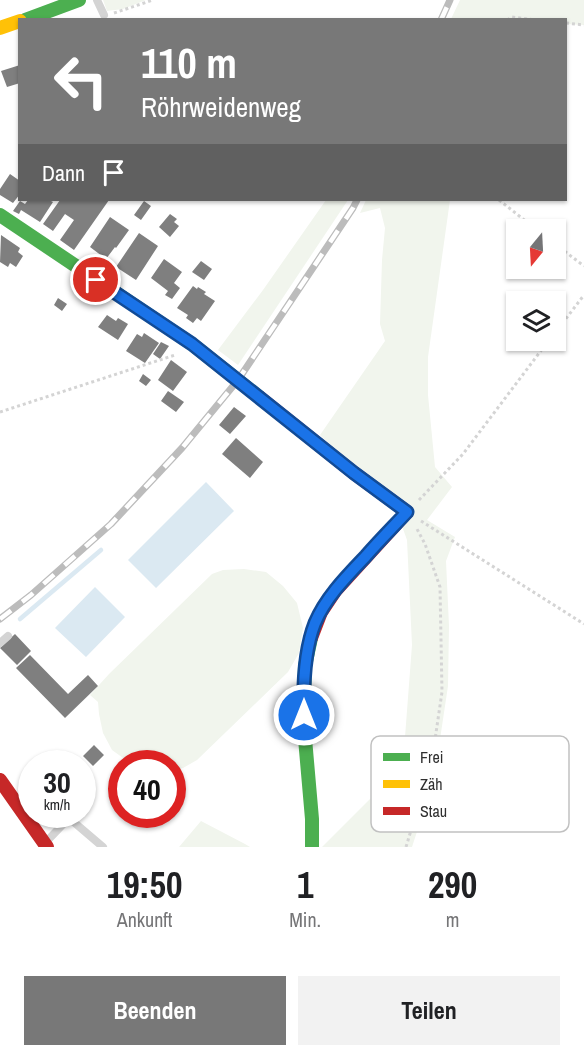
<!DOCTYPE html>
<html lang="de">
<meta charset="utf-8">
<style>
:root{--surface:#fff;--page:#f2f2f2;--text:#202124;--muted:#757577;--accent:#787878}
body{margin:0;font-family:"Archivo Narrow",sans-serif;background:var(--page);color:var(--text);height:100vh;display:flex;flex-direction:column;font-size:22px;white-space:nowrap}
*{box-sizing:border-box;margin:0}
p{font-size:20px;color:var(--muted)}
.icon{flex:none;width:33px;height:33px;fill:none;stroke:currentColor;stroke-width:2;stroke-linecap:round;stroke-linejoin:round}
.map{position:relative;height:847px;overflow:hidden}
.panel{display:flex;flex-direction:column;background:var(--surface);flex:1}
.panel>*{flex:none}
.top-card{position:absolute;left:18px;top:18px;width:549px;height:183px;border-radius:0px;box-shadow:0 2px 4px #0004;background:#787878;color:#fff;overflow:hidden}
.needle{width:39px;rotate:198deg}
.tools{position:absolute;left:506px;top:219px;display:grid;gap:12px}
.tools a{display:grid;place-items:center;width:60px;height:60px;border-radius:0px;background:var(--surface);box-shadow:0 2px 4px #0004;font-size:30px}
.speed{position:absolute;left:18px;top:750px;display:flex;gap:12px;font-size:30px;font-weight:700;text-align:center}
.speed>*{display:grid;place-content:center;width:78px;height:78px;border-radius:50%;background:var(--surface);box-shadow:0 2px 4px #0004;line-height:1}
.speed small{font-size:15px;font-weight:400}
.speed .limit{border:9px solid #d22;background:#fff;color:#111}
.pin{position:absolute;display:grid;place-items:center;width:51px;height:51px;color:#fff;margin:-26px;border:3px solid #fff;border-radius:50%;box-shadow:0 2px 6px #0007}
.me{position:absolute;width:66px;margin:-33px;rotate:0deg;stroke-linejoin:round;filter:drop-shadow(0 0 4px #0008)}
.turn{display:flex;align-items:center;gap:21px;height:126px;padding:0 24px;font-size:27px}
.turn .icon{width:78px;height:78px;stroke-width:2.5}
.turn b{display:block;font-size:42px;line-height:51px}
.then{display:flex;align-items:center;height:57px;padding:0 24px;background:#0003;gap:12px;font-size:22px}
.eta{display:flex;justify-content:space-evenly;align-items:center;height:102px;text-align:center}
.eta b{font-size:36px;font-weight:800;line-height:42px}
.button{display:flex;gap:12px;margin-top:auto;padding:12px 24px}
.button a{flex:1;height:69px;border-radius:0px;background:var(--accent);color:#fff;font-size:24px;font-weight:800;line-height:69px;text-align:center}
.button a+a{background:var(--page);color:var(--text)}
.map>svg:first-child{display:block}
.green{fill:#f1f5ed}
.water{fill:#dbe9f2}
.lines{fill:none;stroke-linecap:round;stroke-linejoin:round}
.stream{stroke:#dbe9f2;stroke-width:4.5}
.building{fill:#7f7f7f}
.path{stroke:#d4d4d4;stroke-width:3;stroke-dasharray:3 3;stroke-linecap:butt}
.lane{stroke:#d4d4d4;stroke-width:8}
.fast{stroke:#4caf50;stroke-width:14}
.slow{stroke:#ffc107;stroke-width:14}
.jam{stroke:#c62828;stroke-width:14}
.rail-casing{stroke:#bcbcbc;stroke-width:7}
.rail{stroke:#fff;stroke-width:4.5;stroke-dasharray:14;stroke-linecap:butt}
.route-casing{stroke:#114b97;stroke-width:15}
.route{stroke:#1a73e8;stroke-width:10}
.key{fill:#fff;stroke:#c1c1c1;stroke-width:1.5}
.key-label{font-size:16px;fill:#303030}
</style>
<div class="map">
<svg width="584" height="847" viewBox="0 0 584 847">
<rect width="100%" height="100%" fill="#fff"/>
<path class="green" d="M103 0H146L123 9 107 11Z
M460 0H584V25L566 24V20L451 19Z
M326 200H348L238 365 218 350 263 290Z
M366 200H450L428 357V395L435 467 452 487 427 520 455 537 446 561 449 626 448 686 439 746 425 807 412 847H322L400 769 405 737 412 645 407 540 398 515 320 435 385 341 380 324 382 260 385 228 380 208 360 213Z
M244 569 266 572 283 586 297 603 303 628 299 653 288 672 197 760 183 768 173 770 172 764 130 763 112 750 103 733 99 714 98 702 90 695 109 674 212 574 223 570Z
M201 821 245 844 250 847H179Z"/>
<path class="water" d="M206 482 234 511 156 588 128 560Z
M95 587 125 617 86 657 55 628Z"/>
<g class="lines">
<path class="stream" d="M20 619 101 550"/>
</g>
<path class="building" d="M20 65V74H18L20 83 7 87 1 71Z
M10 174 20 181V194L13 203 0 195V189Z
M28 200H49L53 202 40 222 21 210 19 214 13 211 20 201 25 204Z
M60 200H109L74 250 60 240 74 220 65 214 53 231 43 224Z
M144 201 151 206 141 220 134 215Z
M170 214 177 219 174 222 179 226 170 237 159 227Z
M110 217 129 230 116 248 115 247 106 259 90 247Z
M139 233 158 246 136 280 116 267Z
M1 235 20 248 18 252 23 256 16 267 10 263 8 267 0 262Z
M164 259 182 272 174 283 180 288 172 299 165 295 168 291 151 278Z
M201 261 212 269 204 280 192 272Z
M193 286 197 289 198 287 206 292 204 294 215 301 201 321 197 318 193 323 186 318 188 315 177 308Z
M58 298 67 304 62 311 54 305Z
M107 315 116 321 118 318 128 324 118 340 98 327Z
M144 333 159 343 145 363 126 351 137 334 142 337Z
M161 342 169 346 160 359 153 354Z
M171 360 187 372 173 391 158 380Z
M143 374 151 380 146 386 139 381Z
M168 391 184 402 176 412 161 401Z
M234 407 246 416 230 434 219 425Z
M236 438 263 462 250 478 222 454Z
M15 634 31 651 17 665 0 648Z
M30 655 68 694 88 675 98 686 65 718 16 668Z
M94 745 104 755 93 766 83 756Z"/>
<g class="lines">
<path class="path" d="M114 13 153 0
M507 20 512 17 535 20
M566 23 584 25
M499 200 537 230
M555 244 584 266
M555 333 584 295
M0 412 175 355
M419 500 463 454 549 340
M421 521 584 624
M406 847 432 760 442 692 440 587 425 544 417 529"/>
<path class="lane" d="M97 0 104 15
M0 643 8 636
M46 842 69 818 103 847"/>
<path class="fast" d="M25 20 79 0
M0 215 192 344 259 397
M311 638 305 666 304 696V727L312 819V847"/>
<path class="slow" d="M0 28 20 21"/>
<path class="jam" d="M259 397 354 473 407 512 335 591 321 612 311 638
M0 780 47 847"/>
<defs>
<path id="rail" d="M441 20 450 0
M0 619 31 595 111 524 182 448 238 380 353 208 357 200"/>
</defs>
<use href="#rail" class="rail-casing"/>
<use href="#rail" class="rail"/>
</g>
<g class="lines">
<defs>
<path id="route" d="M96 280 192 344 354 473 407 512C393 527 379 541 366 556 347 576 326 597 315 623 304 651 303 685 304 715"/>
</defs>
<use href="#route" class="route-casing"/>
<use href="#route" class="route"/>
</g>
<rect x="371" y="736" width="198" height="96" rx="9" class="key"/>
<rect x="383" y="753" width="27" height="8" fill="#4caf50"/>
<rect x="383" y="780" width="27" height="8" fill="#ffc107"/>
<rect x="383" y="807" width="27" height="8" fill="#c62828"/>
<g class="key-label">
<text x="420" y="763">Frei</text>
<text x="420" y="790">Zäh</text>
<text x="420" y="817">Stau</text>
</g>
</svg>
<div class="tools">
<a><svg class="needle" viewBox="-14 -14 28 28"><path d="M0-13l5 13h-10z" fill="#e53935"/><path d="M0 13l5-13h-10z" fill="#757577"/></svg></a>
<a><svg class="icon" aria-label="layers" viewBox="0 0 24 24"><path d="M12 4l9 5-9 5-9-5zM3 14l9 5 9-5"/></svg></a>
</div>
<div class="speed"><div>30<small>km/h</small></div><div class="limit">40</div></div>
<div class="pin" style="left:96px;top:280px;background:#d93025"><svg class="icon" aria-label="arrive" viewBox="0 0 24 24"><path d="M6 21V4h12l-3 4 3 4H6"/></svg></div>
<svg class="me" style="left:304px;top:715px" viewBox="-20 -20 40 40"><circle r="17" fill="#1a73e8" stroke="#fff" stroke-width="3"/><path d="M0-11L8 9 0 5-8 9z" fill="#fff"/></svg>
<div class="top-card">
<div class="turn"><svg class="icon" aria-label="left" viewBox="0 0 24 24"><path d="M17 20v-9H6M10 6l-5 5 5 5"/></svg><div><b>110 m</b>Röhrweidenweg</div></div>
<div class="then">Dann<svg class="icon" aria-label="arrive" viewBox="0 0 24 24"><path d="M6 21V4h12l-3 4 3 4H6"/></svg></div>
</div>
</div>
<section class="panel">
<div class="eta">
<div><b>19:50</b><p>Ankunft</p></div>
<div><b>1</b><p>Min.</p></div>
<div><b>290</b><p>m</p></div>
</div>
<div class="button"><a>Beenden</a><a>Teilen</a></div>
</section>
